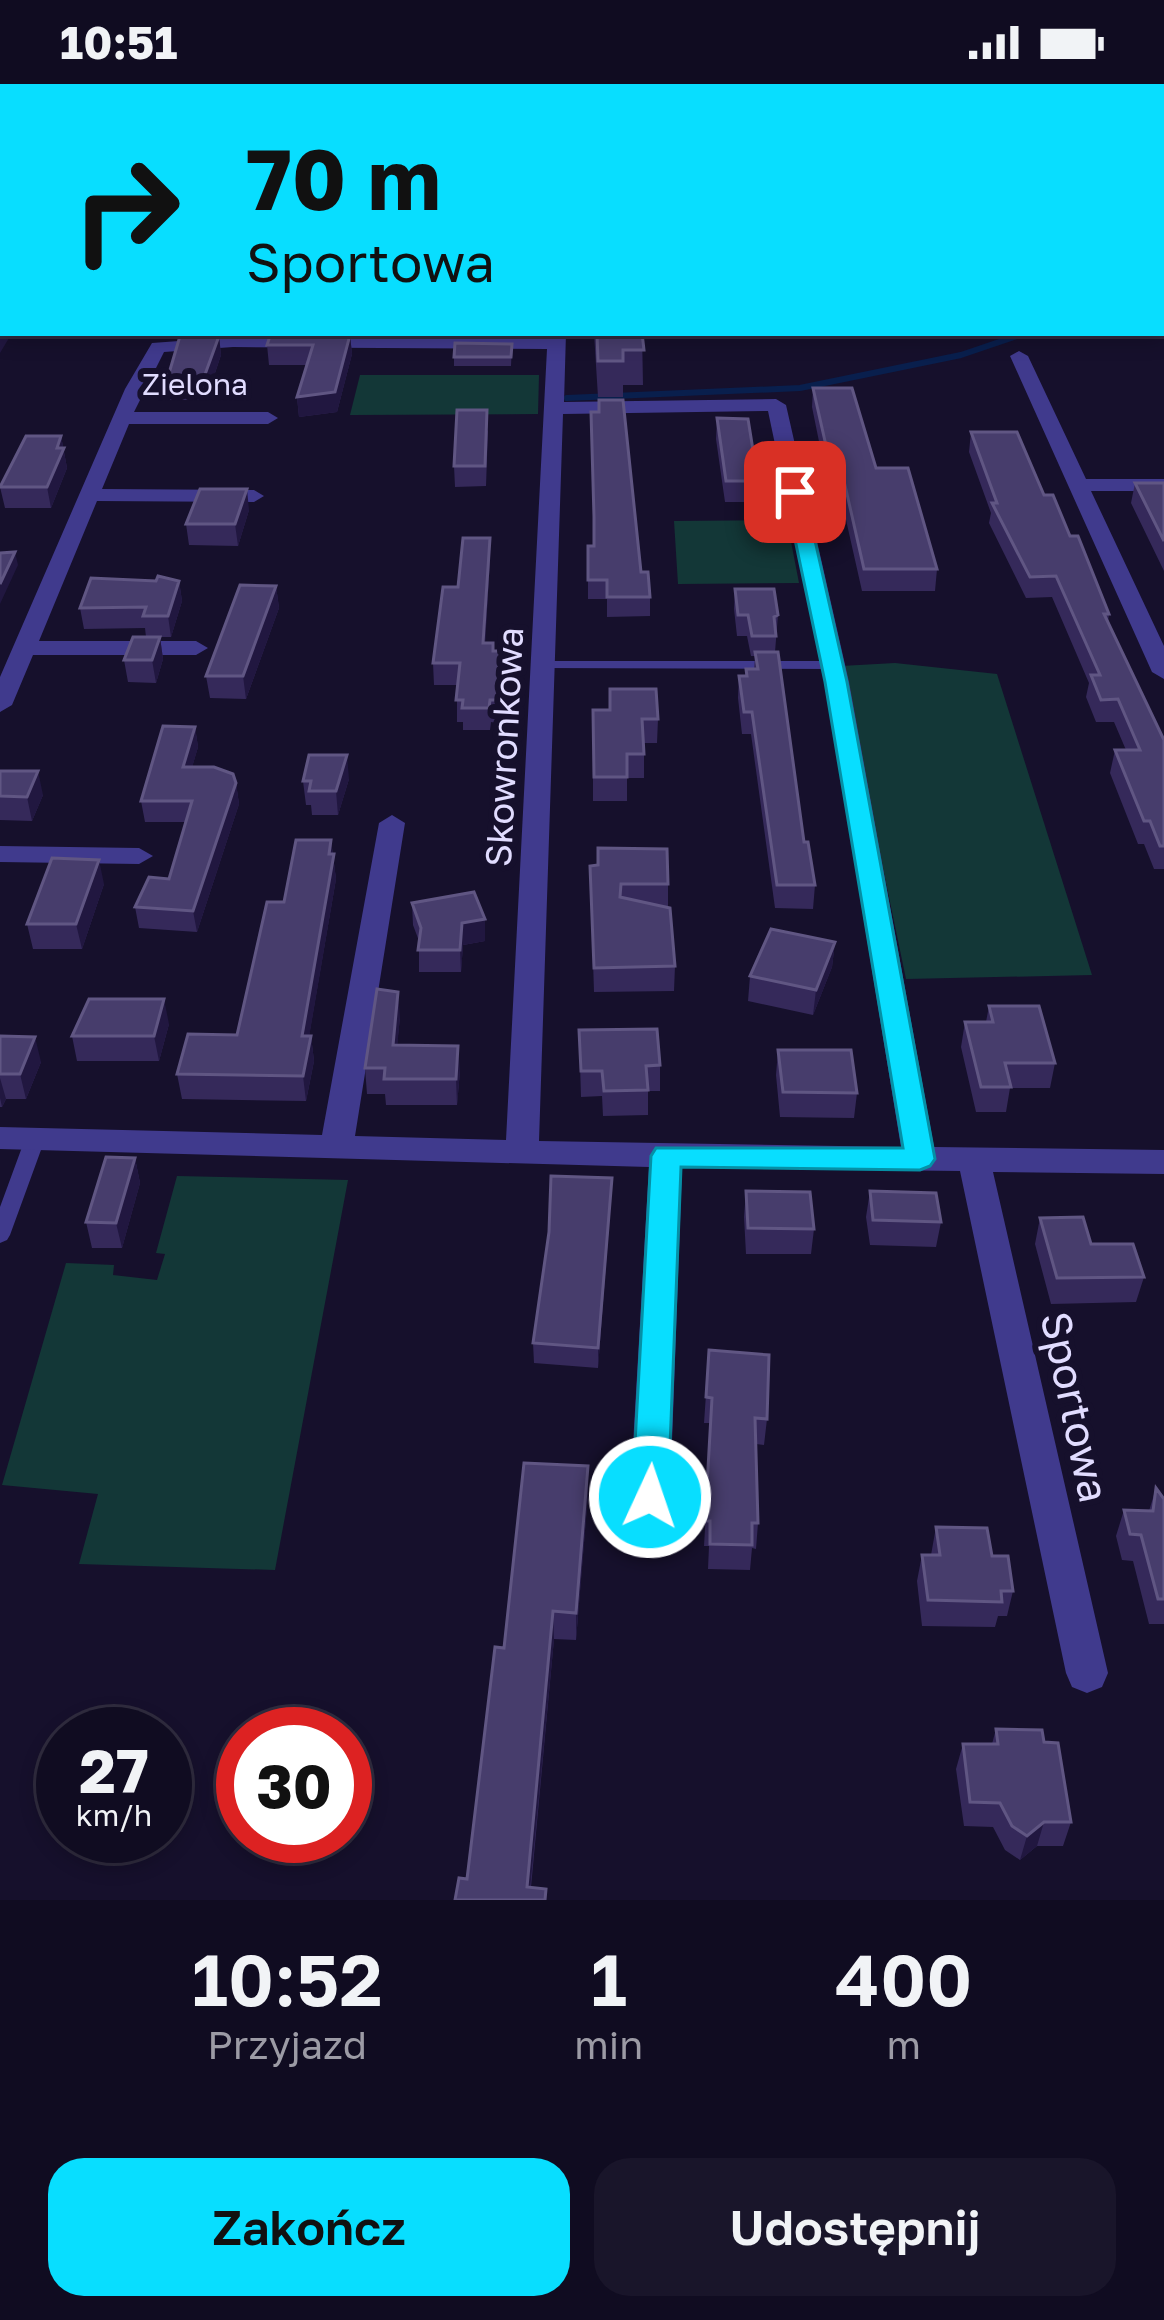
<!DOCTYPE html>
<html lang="pl">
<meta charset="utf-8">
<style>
:root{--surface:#100c21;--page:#19152a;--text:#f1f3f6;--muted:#9c9ba5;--line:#302c3f;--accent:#08deff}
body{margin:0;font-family:"Golos Text",sans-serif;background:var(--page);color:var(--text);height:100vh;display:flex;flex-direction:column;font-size:45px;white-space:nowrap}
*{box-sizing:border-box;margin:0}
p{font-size:39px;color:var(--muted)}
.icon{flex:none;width:66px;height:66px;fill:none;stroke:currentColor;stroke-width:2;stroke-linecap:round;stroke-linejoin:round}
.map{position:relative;height:1816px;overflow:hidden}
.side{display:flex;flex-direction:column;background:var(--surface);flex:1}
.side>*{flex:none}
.banner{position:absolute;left:0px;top:0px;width:1164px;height:252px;box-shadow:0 6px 18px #0003,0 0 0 3px var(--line);background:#08deff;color:#111;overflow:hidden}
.speed{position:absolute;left:36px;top:1623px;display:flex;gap:24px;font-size:60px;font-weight:700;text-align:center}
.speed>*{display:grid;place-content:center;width:156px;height:156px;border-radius:50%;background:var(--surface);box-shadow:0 6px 18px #0003,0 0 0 3px var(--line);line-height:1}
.speed small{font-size:30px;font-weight:400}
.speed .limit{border:18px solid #d22;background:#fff;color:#111}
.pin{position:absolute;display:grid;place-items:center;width:102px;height:102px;color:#fff;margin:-51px;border-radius:24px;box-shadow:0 6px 18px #0006}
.me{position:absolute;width:132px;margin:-66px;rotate:3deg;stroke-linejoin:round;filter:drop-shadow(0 0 9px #0008)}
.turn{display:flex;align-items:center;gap:42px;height:252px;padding:0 48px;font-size:54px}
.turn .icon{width:156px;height:156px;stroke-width:2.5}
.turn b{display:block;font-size:84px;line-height:102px}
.eta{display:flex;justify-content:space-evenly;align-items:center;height:204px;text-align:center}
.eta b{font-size:72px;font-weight:600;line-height:84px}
.button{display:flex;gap:24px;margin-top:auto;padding:24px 48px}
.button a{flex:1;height:138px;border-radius:36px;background:var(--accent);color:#111;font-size:48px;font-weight:600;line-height:138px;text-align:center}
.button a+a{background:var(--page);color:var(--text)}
.status{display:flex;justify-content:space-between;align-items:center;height:84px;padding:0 60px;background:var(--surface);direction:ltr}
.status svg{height:33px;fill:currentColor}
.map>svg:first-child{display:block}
.green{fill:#133737}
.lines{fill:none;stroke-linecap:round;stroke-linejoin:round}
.stream{stroke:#091f4d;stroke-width:6}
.lane{fill:#403a8d;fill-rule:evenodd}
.street{fill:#403a8d;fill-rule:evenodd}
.secondary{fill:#7b73ff;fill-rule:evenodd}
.wall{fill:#35295a}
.shaded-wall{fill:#211740}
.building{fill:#473d6c;stroke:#605683;stroke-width:3}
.route{fill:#08deff;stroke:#0590a6;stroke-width:3}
.labels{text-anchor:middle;stroke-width:12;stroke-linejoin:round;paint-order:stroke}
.far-street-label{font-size:30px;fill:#e1dcff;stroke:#16102c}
.street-label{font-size:36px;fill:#e1dcff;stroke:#16102c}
.near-street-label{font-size:42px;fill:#e1dcff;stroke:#16102c}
</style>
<div class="status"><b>10:51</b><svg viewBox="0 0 49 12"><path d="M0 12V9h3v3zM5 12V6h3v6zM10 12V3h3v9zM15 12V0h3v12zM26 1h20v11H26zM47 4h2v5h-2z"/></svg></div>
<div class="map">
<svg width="1164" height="1816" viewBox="0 0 1164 1816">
<rect width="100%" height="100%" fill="#16102c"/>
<path class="green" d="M360 291H539L538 330 350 331Z
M781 436 788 442 799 499 678 500 674 437Z
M895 579 997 590 1092 891 906 895 841 582Z
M177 1092 348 1096 275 1486 79 1480 98 1410 2 1401 66 1179 114 1181 113 1191 157 1196 165 1170 156 1169Z"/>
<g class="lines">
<path class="stream" d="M567 314 800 304 961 271 1026 249"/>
<path class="lane" d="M543 577H833L840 581 833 585 538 584 536 581Z
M35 1048 42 1050 45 1055 10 1151 7 1156 0 1159V1123L25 1055 28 1050Z"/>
<path class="street" d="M465 0H480L483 3H468Z
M3 24V35L0 36V25Z
M1161 87H1164V96H1161Z
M548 249H566L564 318 776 315 786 321 849 598 934 1063 1164 1066V1090L993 1088 1108 1589 1102 1603 1087 1609 1072 1603 1066 1589 960 1087 682 1084 670 1413 664 1425 650 1430 636 1425 630 1413 649 1083 0 1065V1043L322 1051 379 739 392 731 405 739 355 1052 506 1056 547 265 233 263 164 268 134 328H268L278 334 268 340H129L102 405 254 406 264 412 254 418 97 417 39 557H196L208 564 196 571H33L12 621 0 628V593L125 305 152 259 233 253 548 255ZM768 327 825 598 901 1063 539 1057 563 330Z
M1019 267 1028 272 1086 395H1164V407H1091L1164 562V595L1152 588 1010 272Z
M0 762 139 764 153 772 139 780 0 778Z"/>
<path class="secondary" d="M0 7H3V15H0Z"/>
</g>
<path class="wall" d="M206 0H437V3H206Z
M819 0H975L962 3H828Z
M594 249H647H642L643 301H623V313H598Z
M350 251 352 270 337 328 299 333 297 313 307 281H269L267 261Z
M219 252 221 271 206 316H170L167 296Z
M512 260 511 282H454V273Z
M813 304 876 384 937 485 935 507H862L835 387H825L812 323Z
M717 334 758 397 757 418H725L716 355Z
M488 346 486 402 455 403 454 382Z
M971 348 1044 411 1070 452 1109 530 1108 538 1164 656V785H1154L1144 760H1138L1110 689 1115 666H1126L1114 638H1096L1086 613 1089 599 1052 513 1026 514 989 439 991 429 969 368Z
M61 352 67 384 51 424H5L0 403Z
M1135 399H1164V487L1131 419Z
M249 426 238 462 189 461 186 440Z
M490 454V475L485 559 493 567H500L501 589 497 639 491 638 490 646H463V638H457V601H434L433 579 458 503Z
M588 462 641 488 650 513V532L607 533V515H588Z
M179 497 182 517 171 553H146L145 544 84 545 80 524Z
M276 502 279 524 246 615 210 614 206 592Z
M735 505 778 531 775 568 804 758 815 801 813 825 775 824 751 650H742L738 614 739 592H745L746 585H754L755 572H751L747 552H737L734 525Z
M160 553 163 575 156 599 128 598 124 576Z
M593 626 658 635 657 659H644V694H627V717H593Z
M195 643 198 663 192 683 236 699 239 720 197 848 139 844 135 823 169 795 185 738H145L141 717Z
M0 687 43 711 32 737 0 736Z
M349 695 338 731H312L311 721H306L303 697Z
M331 756 336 795 309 952H311L314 977 306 1017 182 1015 177 990 237 951 284 818Z
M590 782 668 800V823L675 882 674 907 594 908Z
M104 800 82 865H33L27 840Z
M412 819 485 835V857L463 861 461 888H419V857L413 841Z
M835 858 832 883 813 931 748 917 750 892Z
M989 922 1055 979 1050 1004H1010L1006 1028H976L961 963 965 938H986Z
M400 933 397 961 460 987 457 1021H386L385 1010H367L365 984Z
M169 940 159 977H77L72 952Z
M579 946 660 981V1007H648V1031L603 1032 602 1012 581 1013Z
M0 952 41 978 26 1015H6L2 1023H0Z
M778 966 857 1009 854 1034 780 1033 776 991Z
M135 1074 140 1099 122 1164H92L86 1138Z
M746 1107 814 1145 811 1170H746L744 1133Z
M870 1107 941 1138 936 1163 870 1161 866 1133Z
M611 1114 598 1284 534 1279 533 1259Z
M1040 1134 1091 1160 1144 1193 1136 1218 1051 1220 1035 1160Z
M709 1266 767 1335 764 1361 756 1360 758 1439 756 1465 752 1464 750 1486 708 1485 709 1462H704L711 1339H704Z
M1156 1404 1164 1415V1540H1149L1133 1477 1122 1476 1116 1452 1124 1426 1149 1427Z
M588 1410 576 1556 554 1555 531 1803 467 1795 504 1564Z
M936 1443 992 1472 1013 1507 1007 1532H998L995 1543 922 1542 917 1497 922 1471H931Z
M996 1645 1044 1658 1071 1738 1063 1762H1037L1020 1776 1005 1766 993 1743 964 1742 956 1685 963 1660H992Z"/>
<path class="shaded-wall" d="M911 0H975L962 3H898Z
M3 234V249H12L0 269V239Z
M350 251 352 270 337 328 299 333 297 313Z
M219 252 221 271 206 316 203 296Z
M61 352 67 384 51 424 47 403Z
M247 405 249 426 238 462 235 440Z
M490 454V475L484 581 483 559Z
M15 468 18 481 0 520V500Z
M179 497 182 517 171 553 168 532Z
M276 502 279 524 246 615 243 592Z
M160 553 163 575 156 599 152 576Z
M500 567 501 589 497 639V616Z
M195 643 198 663 186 704 183 683Z
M347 671 349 695 338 731 336 707Z
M38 687 43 711 32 737 27 713Z
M236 699 239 720 197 848 193 827Z
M331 756 336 795 305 977 302 952Z
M99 776 104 800 82 865 76 840Z
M485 835V857L463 861 461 888 460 866 462 839Z
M835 858 832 883 813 931 816 906Z
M398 908 400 933 395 987 393 961Z
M164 915 169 940 159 977 154 952Z
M311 952 314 977 306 1017 303 992Z
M35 953 41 978 26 1015 20 990Z
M458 962 460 987 457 1021 456 995Z
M0 994 6 1015 2 1023 0 1014Z
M135 1074 140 1099 122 1164 116 1139Z
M612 1094 611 1114 598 1284V1264Z
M588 1382V1410L576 1556V1529Z
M553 1527 554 1555 529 1816 527 1803Z
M1044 1738 1037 1762 1020 1776 1027 1752Z"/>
<path class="building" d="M27 0H124L122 3H25Z
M263 0H435L385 1 384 3H262Z
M522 0H674L671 1 679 3H526Z
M862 0H911L898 3H871Z
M1069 0H1099V3H1068Z
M3 148V234L0 239V153Z
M271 249 350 251 335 308 297 313 313 261H267Z
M597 249H642L644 266H623V277H598Z
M180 252H219L203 296H167Z
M455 259 512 260 511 273H454Z
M813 304H852L876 384H908L937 485H864L837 366H827Z
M599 316H623L641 488H648L650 513H607V496H588V462H594V433L591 328H599Z
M457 326H487L485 382H454Z
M717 334 748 335 758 397H726Z
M971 348H1017L1044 411H1053L1070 452H1078L1109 530H1104L1164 656V762H1160L1150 737H1144L1115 666H1140L1118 615 1101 616 1091 591H1100L1056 492 1030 493 992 419H997Z
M26 352H61L57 364H64L47 403H0Z
M1135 399H1164V457Z
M200 405H247L235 440H186Z
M463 454H490L483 559H493V567H500L497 616H490L489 624H462L463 616H456L460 579H433L443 503H458Z
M15 468 0 500V469Z
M158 492 179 497 168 532H143L146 523 80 524 91 494 156 497Z
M240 501 276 502 243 592H206Z
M735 505H774L778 531 774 533 776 552H752L748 531H738Z
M133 553H160L152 576H124Z
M755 568H778L804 758H808L815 801H777L752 628H744L739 592H747L746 585H758Z
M610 605H656L658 635H642L644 670H627V693H594L593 626H610Z
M163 642 195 643 183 683H214L233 690 236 699 193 827 135 823 149 793 169 795 192 717H141Z
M309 671H347L336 707H309L311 697H303Z
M0 687H38L27 713 0 712Z
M296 756H331L329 770H334L302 952H311L303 992 177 990 188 950 237 951 267 818H284Z
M598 764 667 765 668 800H621L620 813 670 824 675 882 594 884 590 782 598 781Z
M52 774 99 776 76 840H27Z
M474 808 485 835 462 839 460 866H418L421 844 412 819Z
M771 845 835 858 816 906 750 892Z
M377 905 398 908 393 961 458 962 456 995H384L385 984H365Z
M89 915H164L154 952H72Z
M989 922H1039L1055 979H1005L1011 1003H981L965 938H993Z
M657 945 660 981 646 982 648 1006 604 1007 602 987H581L579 946Z
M0 952 35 953 20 990H0Z
M778 966H851L857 1009 783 1008Z
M106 1073 135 1074 116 1139 86 1138Z
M551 1092 612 1094 598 1264 533 1259 549 1148Z
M746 1107 810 1108 814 1145 748 1144Z
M870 1107 936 1109 941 1138 873 1136Z
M1083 1133 1091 1160H1133L1144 1193 1057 1194 1040 1134Z
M709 1266 769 1271 767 1335 755 1334 758 1439H752V1461L710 1460V1437H705L712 1314 706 1313Z
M524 1379 588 1382 576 1529 553 1527 527 1803 546 1805 545 1816H455L459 1794 467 1795 495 1563 504 1564Z
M1156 1404 1164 1415V1515H1158L1141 1451 1130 1450 1124 1426 1153 1427Z
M936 1443 987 1444 992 1472H1008L1013 1507H1001L1002 1518 928 1516 922 1471H940Z
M996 1645 1042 1646 1044 1658 1058 1659 1071 1738H1044L1027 1752 1012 1742 1000 1719 970 1718 963 1660H998Z"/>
<path class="route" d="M795 402 804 408 847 598 935 1075 930 1082 920 1086 681 1083 668 1413 662 1423 650 1428 637 1423 632 1413 651 1072 656 1064H903L825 598 785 408Z"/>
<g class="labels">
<g class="far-street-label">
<text x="195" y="311">Zielona</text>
</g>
<g class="street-label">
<text transform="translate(504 663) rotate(-87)" y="13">Skowronkowa</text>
</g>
<g class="near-street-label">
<text transform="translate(1075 1323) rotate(78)" y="15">Sportowa</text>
</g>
</g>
</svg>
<div class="speed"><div>27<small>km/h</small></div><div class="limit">30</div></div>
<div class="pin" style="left:795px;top:408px;background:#d93025"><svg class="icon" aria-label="arrive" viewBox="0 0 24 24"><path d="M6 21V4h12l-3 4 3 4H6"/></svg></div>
<svg class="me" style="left:650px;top:1413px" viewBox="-20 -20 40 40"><circle r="17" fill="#08deff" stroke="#fff" stroke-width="3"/><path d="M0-11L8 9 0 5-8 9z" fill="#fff"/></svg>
<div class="banner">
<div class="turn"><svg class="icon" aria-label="right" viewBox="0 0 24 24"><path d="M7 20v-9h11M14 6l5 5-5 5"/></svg><div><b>70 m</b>Sportowa</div></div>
</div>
</div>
<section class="side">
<div class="eta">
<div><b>10:52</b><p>Przyjazd</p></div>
<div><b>1</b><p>min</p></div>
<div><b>400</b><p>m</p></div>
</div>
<div class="button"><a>Zakończ</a><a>Udostępnij</a></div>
</section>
